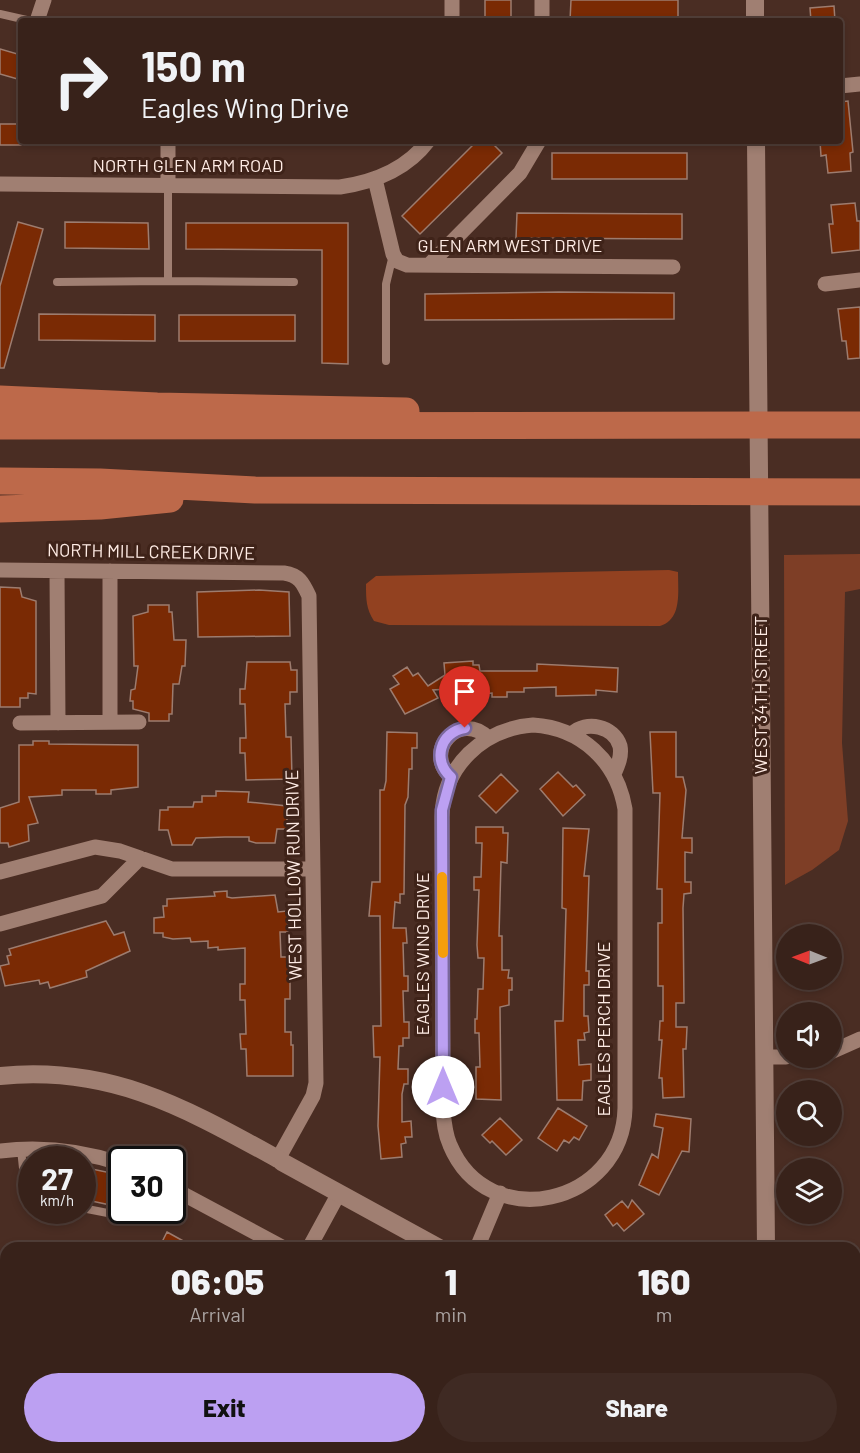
<!DOCTYPE html>
<style>
:root{--surface:#38221a;--page:#3f2a23;--text:#f1f3f6;--muted:#aba4a2;--line:#523f39;--accent:#bca0f2}
body{margin:0;font-family:Barlow,sans-serif;background:var(--page);color:var(--text);height:100vh;display:flex;flex-direction:column;font-size:22px;white-space:nowrap}
*{box-sizing:border-box;margin:0}
p{font-size:20px;color:var(--muted)}
.icon{flex:none;width:33px;height:33px;fill:none;stroke:currentColor;stroke-width:2;stroke-linecap:round;stroke-linejoin:round}
.map{position:relative;flex:1;overflow:hidden}
.sheet{position:absolute;left:0px;top:1242px;width:861px;height:212px;display:flex;flex-direction:column;background:var(--surface);border-radius:18px 18px 0 0;box-shadow:0 3px 9px #0003,0 0 0 2px var(--line)}
.sheet>*{flex:none}
.top-card{position:absolute;left:18px;top:18px;width:825px;height:126px;border-radius:6px;box-shadow:0 3px 9px #0003,0 0 0 2px var(--line);background:#38221a;color:var(--text);overflow:hidden}
.needle{width:39px;rotate:271deg}
.tools{position:absolute;left:776px;top:924px;display:grid;gap:12px}
.tools a{display:grid;place-items:center;width:66px;height:66px;border-radius:50%;background:var(--surface);box-shadow:0 3px 9px #0003,0 0 0 2px var(--line);font-size:30px}
.speed{position:absolute;left:18px;top:1146px;display:flex;gap:12px;font-size:30px;font-weight:700;text-align:center}
.speed>*{display:grid;place-content:center;width:78px;height:78px;border-radius:50%;background:var(--surface);box-shadow:0 3px 9px #0003,0 0 0 2px var(--line);line-height:1}
.speed small{font-size:15px;font-weight:400}
.speed .limit{border:3px solid #111;border-radius:9px;background:#fff;color:#111}
.pin{position:absolute;display:grid;place-items:center;width:51px;height:51px;color:#fff;margin:-62px -26px;border-radius:50% 50% 50% 0;rotate:-45deg;box-shadow:0 0 6px #0007}
.pin .icon{rotate:45deg}
.me{position:absolute;width:66px;margin:-33px;rotate:0deg;stroke-linejoin:round;filter:drop-shadow(0 0 4px #0008)}
.turn{display:flex;align-items:center;gap:21px;height:126px;padding:0 24px;font-size:27px}
.turn .icon{width:78px;height:78px;stroke-width:2.5}
.turn b{display:block;font-size:42px;line-height:51px}
.eta{display:flex;justify-content:space-evenly;align-items:center;height:102px;text-align:center}
.eta b{font-size:36px;font-weight:800;line-height:42px}
.primary-button{display:flex;gap:12px;margin-top:auto;padding:12px 24px}
.primary-button a{flex:1;height:69px;border-radius:36px;background:var(--accent);color:#111;font-size:24px;font-weight:800;line-height:69px;text-align:center}
.primary-button a+a{background:var(--page);color:var(--text)}
.map>svg:first-child{display:block}
.green{fill:#7e3e26}
.water{fill:#924120}
.building{fill:#7a2a04;stroke:#9d7c6f;stroke-width:1.5}
.lines{fill:none;stroke-linecap:round;stroke-linejoin:round}
.service{stroke:#a07f72;stroke-width:8}
.minor{stroke:#a07f72;stroke-width:15}
.tertiary{stroke:#a07f72;stroke-width:18}
.motorway{stroke:#bd694a;stroke-width:27}
.route-casing{stroke:#7a689d;stroke-width:15}
.route{stroke:#bca0f2;stroke-width:10}
.slow{stroke:#f59e0b;stroke-width:10}
.labels{text-anchor:middle;stroke-width:6;stroke-linejoin:round;paint-order:stroke}
.street-label{font-size:18px;fill:#ffece5;stroke:#3f2319}
</style>
<div class="map">
<svg width="860" height="1453" viewBox="0 0 860 1453">
<rect width="100%" height="100%" fill="#4a2d23"/>
<path class="green" d="M860 554V589L845 592 842 743 848 821 839 850 812 870 785 885 784 555Z"/>
<path class="water" d="M669 570 678 572C678 593 682 619 660 626L389 625 374 621C366 609 366 599 366 584L376 576Z"/>
<path class="building" d="M485 0H511V21H485Z
M571 0H678V21H570Z
M834 6 835 21H811L810 8Z
M0 49 21 55V80L0 74Z
M848 101 853 152 850 153 851 171 828 173 826 155 821 156 820 141H840V102Z
M0 124H21V145H0Z
M477 141H490L502 153 420 234 402 216Z
M552 153H687V179H552Z
M855 203 857 221H860V250L832 253 829 224H833L831 205Z
M517 213 682 214V239L516 238Z
M18 222 43 229 4 368H0V286Z
M65 222 148 223 149 249 65 248Z
M186 223H348V364L322 363V250L186 249Z
M559 292 674 293V319L425 320V294Z
M860 307V358L848 359 846 341H842L838 309Z
M39 314 155 315V341L39 340Z
M179 315H295V341H179Z
M0 587 20 588 22 597 36 601V694L28 693V698H20V707H0Z
M259 590 289 592 290 636 198 637 197 592Z
M148 605H169V612H172L174 640H186L185 666H182L179 684H173L172 714H169V721H149V713L133 709V701H130L131 690 135 689 138 666H134L133 616 148 612Z
M473 661V665H479L480 671H537V664L618 668 617 692 596 690V695L556 696V687L524 688V692H507V697H492V693L466 695 465 688 433 690 438 698 405 714 390 689 399 684 393 676 407 667 413 676 418 673 428 686 445 675 444 663Z
M247 662H290L291 670H297V692H290V704H285L286 737H291L292 779 246 780 245 753H240V738H246L245 704H240V689H245Z
M387 732 417 733V748H412V769H409L408 797 405 805 404 894H400V903L395 902 393 928H406L407 943H403L404 976H408V991H403L404 1022H409V1038H403V1046H399L398 1069H408V1084H404L402 1094V1122L411 1121 412 1137H405L406 1143 401 1144 402 1157 381 1159 378 1126 380 1057H374L373 1026H381L380 916H369L372 882H380V790H384L386 781Z
M650 732H676V777H683L686 790 682 838H692V853L685 852V882H691V893L684 894 683 908 684 1003H676V1027H687L686 1049H683L684 1097 663 1098 662 1078H659L662 1040H659L660 1021H663V986H658V923H662V889H657L660 793H653Z
M33 741H49V744L138 745V787L111 790V794H96V790H62V795L29 797 38 823 28 825 29 841 9 847 8 843H0V808L19 802V745H33Z
M558 772 573 787 576 785 585 795 563 816 540 789Z
M501 774 518 791 496 813 479 796Z
M216 791 249 792 248 802 287 806V829H277L275 843H256L249 841V837H225L196 838 192 845H172L168 830H159L160 810H168V807H193L194 802H202V796H216Z
M476 827H503V833H508L507 863 501 862 499 936H502V970H509L508 978H512V990H509V1005L500 1007 501 1100 476 1099V1067H480L479 1033H475V1019H477L478 989H483L484 958H478L477 945 479 890H474V877H481L482 843H476Z
M563 828 589 829 584 876H589L586 971H589V985H584V1016H588L589 1032 584 1033 585 1040H578L579 1065 591 1064V1080L583 1081 582 1100H557L555 1021H563L566 909 562 908Z
M227 891V897L232 898 275 895 278 912 287 911 288 932H280L281 957H290V999H285V1032H291V1045H293V1076H247L246 1049H241L240 1034H246L245 1000H240V984H245V948L218 950V947L208 948V941L191 942 190 938 173 939 163 937V933H154V918L164 917 163 906H167V899L215 896 214 892Z
M106 921 114 935 124 932 130 951 86 971 87 977 67 983 50 988 48 982 40 984 39 980 5 986 0 966 9 964 7 956 11 955 9 949Z
M558 1108 587 1126 579 1140 574 1137 569 1143 564 1140 557 1151 538 1138Z
M656 1114 691 1119 689 1152 682 1151 659 1195 639 1185 652 1154 658 1158 663 1128 654 1126Z
M500 1118 522 1140 506 1155 492 1141 490 1143 482 1135Z
M82 1167 121 1175 115 1206 82 1199Z
M632 1200 644 1214 624 1231 617 1223 613 1226 605 1215 622 1201 628 1208Z
M167 1232 196 1248H159Z"/>
<g class="lines">
<path class="service" d="M0 14 31 21
M168 281 294 282
M57 282 168 281V185
M386 361V284L393 255
M21 1149 26 1197 32 1198
M82 1208 123 1216 127 1210
M0 1408 6 1414
M40 1448 45 1453"/>
<path class="minor" d="M452 0V21
M542 0V21
M37 21 44 0
M840 86 860 84
M168 141V185
M375 179 393 254 397 261 407 265 673 267
M0 184 340 187C374 182 407 169 428 141
M429 265 520 173 539 141
M825 284 860 280
M0 570 284 573C299 575 303 583 309 596L316 1083 313 1096 278 1159 282 1162
M57 571 58 723
M110 571V722
M20 723 139 722
M533 725C581 728 617 761 625 809V1108C623 1205 488 1236 450 1145 445 1134 444 1122 443 1110L442 817C443 766 483 729 533 725Z
M572 734C586 720 614 726 620 746 622 756 618 765 614 774
M451 777C422 751 460 710 488 738
M0 872 95 847 120 851 172 869H313
M0 924 102 896 140 858
M831 1052 860 1039
M764 1057H786
M0 1151C41 1146 83 1151 122 1164
M172 1188 284 1248
M309 1248 339 1193
M477 1248 500 1193
M448 1448V1453
M309 1453V1448"/>
<path class="tertiary" d="M755 0V21
M756 141 766 1248
M0 1076C111 1065 185 1108 278 1159
M282 1162 439 1248
M768 1448V1453"/>
<path class="motorway" d="M0 399 157 406 406 411
M0 426 860 425
M0 481 100 482 255 490 860 492
M0 509 100 506 170 499"/>
</g>
<g class="lines">
<defs>
<path id="route" d="M443 1087 442 810 451 777C432 761 440 732 465 728"/>
</defs>
<use href="#route" class="route-casing"/>
<use href="#route" class="route"/>
<path class="slow" d="M442 877 443 953"/>
</g>
<g class="labels">
<g class="street-label">
<text x="188" y="172">NORTH GLEN ARM ROAD</text>
<text x="510" y="252">GLEN ARM WEST DRIVE</text>
<text transform="translate(151 552) rotate(1)" y="6">NORTH MILL CREEK DRIVE</text>
<text transform="translate(761 695) rotate(-90)" y="6">WEST 34TH STREET</text>
<text transform="translate(294 875) rotate(-91)" y="6">WEST HOLLOW RUN DRIVE</text>
<text transform="translate(423 954) rotate(-90)" y="6">EAGLES WING DRIVE</text>
<text transform="translate(604 1029) rotate(-90)" y="6">EAGLES PERCH DRIVE</text>
</g>
</g>
</svg>
<div class="tools">
<a><svg class="needle" viewBox="-14 -14 28 28"><path d="M0-13l5 13h-10z" fill="#e53935"/><path d="M0 13l5-13h-10z" fill="#aba4a2"/></svg></a>
<a><svg class="icon" aria-label="sound" viewBox="0 0 24 24"><path d="M4 9h4l5-4v14l-5-4H4zM17 9q2 3 0 6"/></svg></a>
<a><svg class="icon" aria-label="search" viewBox="0 0 24 24"><circle cx="10" cy="10" r="6"/><path d="M15 15l6 6"/></svg></a>
<a><svg class="icon" aria-label="layers" viewBox="0 0 24 24"><path d="M12 4l9 5-9 5-9-5zM3 14l9 5 9-5"/></svg></a>
</div>
<div class="speed"><div>27<small>km/h</small></div><div class="limit">30</div></div>
<div class="pin" style="left:465px;top:728px;background:#d93025"><svg class="icon" aria-label="arrive" viewBox="0 0 24 24"><path d="M6 21V4h12l-3 4 3 4H6"/></svg></div>
<svg class="me" style="left:443px;top:1087px" viewBox="-20 -20 40 40"><circle r="19" fill="#fff"/><path d="M0-13L10 11 0 6-10 11z" fill="#bca0f2"/></svg>
<div class="top-card">
<div class="turn"><svg class="icon" aria-label="right" viewBox="0 0 24 24"><path d="M7 20v-9h11M14 6l5 5-5 5"/></svg><div><b>150 m</b>Eagles Wing Drive</div></div>
</div>
<section class="sheet">
<div class="eta">
<div><b>06:05</b><p>Arrival</p></div>
<div><b>1</b><p>min</p></div>
<div><b>160</b><p>m</p></div>
</div>
<div class="primary-button"><a>Exit</a><a>Share</a></div>
</section>
</div>
